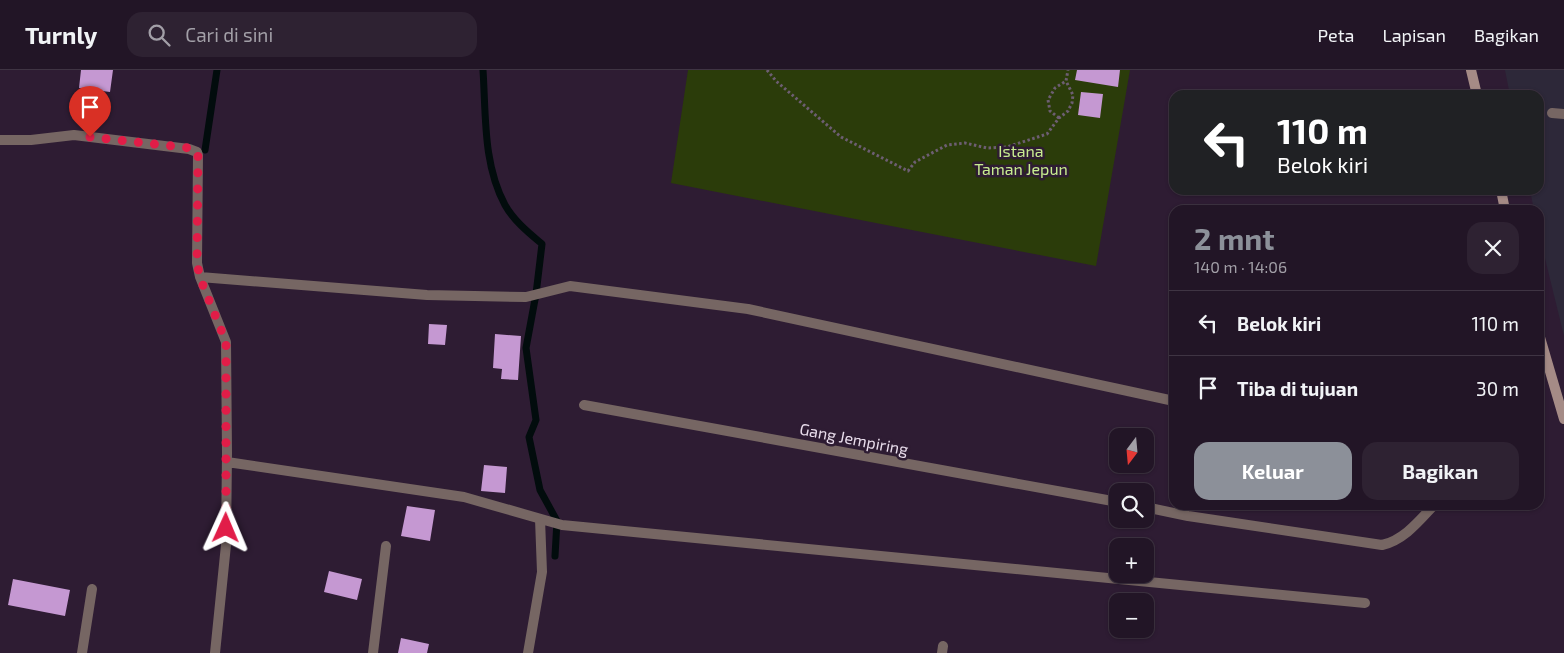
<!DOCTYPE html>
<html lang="id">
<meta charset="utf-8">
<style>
:root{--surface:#221526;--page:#2e2232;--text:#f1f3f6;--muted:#a29fa7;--line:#3f3443;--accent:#8c9099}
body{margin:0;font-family:"Exo 2",sans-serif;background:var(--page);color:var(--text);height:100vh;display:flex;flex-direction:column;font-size:19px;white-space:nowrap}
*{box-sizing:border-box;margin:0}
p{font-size:16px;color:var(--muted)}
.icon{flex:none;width:28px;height:28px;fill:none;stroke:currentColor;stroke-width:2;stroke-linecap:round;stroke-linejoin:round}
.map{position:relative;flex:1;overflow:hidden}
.panel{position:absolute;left:1169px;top:135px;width:375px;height:305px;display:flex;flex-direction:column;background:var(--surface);border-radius:15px;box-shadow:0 1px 4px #0004,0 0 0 1px var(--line)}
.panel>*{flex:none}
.top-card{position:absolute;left:1169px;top:20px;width:375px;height:105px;border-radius:15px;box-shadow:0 1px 4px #0004,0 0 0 1px var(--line);background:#202124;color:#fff;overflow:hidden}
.needle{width:32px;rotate:196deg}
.controls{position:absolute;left:1109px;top:358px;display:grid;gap:10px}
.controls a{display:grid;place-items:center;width:45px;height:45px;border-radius:10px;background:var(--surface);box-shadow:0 1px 4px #0004,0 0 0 1px var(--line);font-size:25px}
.pin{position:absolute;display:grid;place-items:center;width:42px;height:42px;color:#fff;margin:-51px -21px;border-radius:50% 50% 50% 0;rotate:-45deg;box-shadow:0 0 5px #0007}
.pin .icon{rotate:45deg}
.me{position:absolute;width:55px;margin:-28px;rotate:1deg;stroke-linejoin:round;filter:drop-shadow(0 0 4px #0008)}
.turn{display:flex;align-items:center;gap:18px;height:105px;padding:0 25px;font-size:22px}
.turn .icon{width:65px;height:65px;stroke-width:2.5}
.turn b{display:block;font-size:35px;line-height:42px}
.round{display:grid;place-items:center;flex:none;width:52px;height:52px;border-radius:15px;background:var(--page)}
.summary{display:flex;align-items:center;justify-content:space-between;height:85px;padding:0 25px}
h1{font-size:30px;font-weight:700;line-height:38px;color:var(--accent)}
.cta{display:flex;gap:10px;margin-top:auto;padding:10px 25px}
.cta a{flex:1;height:58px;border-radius:15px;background:var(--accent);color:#fff;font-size:20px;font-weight:700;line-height:58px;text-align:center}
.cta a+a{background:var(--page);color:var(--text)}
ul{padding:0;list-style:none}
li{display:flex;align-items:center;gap:15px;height:65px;padding:0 25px;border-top:1px solid var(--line)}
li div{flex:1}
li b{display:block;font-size:19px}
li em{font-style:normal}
header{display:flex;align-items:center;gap:30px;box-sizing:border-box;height:70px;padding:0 25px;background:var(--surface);border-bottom:1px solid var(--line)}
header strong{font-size:24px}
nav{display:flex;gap:28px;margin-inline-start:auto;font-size:18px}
.search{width:350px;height:45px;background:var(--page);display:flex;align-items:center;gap:12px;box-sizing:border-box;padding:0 18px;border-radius:15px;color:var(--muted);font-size:19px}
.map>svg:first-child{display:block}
.commercial{fill:#2d2839}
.green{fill:#2b3c0a}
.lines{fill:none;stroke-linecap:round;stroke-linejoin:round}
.stream{stroke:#020c0d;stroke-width:7}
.building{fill:#c598d2}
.path{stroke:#6d5e72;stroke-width:3;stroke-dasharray:2.5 2.5;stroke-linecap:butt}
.service{stroke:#766663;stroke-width:10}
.minor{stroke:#766663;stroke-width:10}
.secondary{stroke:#a58b86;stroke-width:10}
.route{stroke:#e11d48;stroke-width:9;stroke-dasharray:0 16.2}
.labels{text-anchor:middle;stroke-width:5;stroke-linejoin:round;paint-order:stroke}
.park-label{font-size:16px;fill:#c8ed90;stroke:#2e1c33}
.street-label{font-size:16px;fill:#e9ddec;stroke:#2e1c33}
</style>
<header>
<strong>Turnly</strong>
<div class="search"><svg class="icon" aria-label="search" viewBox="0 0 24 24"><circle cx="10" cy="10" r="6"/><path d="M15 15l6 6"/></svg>Cari di sini</div>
<nav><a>Peta</a><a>Lapisan</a><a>Bagikan</a></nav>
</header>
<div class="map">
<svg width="1564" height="583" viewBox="0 0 1564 583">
<rect width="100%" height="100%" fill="#2e1c33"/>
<path class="commercial" d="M1505 0H1564V266L1539 164V140H1534L1530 120H1539V25H1510Z"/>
<path class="green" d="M688 0H1130L1096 196 671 113Z"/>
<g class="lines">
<path class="stream" d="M483 0C486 46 483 94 505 135 514 151 529 163 542 174L536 224 526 278 536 350 529 367 540 420 557 451 555 486
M205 80 217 0"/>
</g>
<path class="building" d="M81 0H113L110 22 79 18Z
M1077 0H1120L1118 17 1075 10Z
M1081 22 1103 24 1100 48 1078 45Z
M429 254 447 255 445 275 428 274Z
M495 264 521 266 518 310 501 309 502 299 493 298Z
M484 395 507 397 505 423 481 421Z
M407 436 435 440 430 471 401 466Z
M329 501 362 509 357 530 324 522Z
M13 509 70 520 65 546 8 535Z
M401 568 429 574 427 583H398Z"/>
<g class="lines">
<path class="path" d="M767 0 776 11 841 67 908 101 915 92 947 75 965 73 987 78 1007 77 1047 64 1059 48 1068 41 1072 33 1073 25 1066 11 1068 0
M1059 48 1050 41 1048 30 1055 18 1066 11"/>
<path class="service" d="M1552 43 1564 44
M82 583 92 519
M942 583 943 576"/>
<path class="minor" d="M0 70H31L74 65 189 79 197 82 198 85 197 193 200 207 226 272 227 383 226 475 215 583
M200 207 427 225 526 227 570 216 748 239 1174 331
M584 335 1118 432
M227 392 464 427 562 455 1365 533
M1145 437 1188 446 1382 475C1404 470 1419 451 1434 435
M373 583 386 476
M528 583 542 502 540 449"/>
<path class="secondary" d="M1471 0 1477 25
M1501 120 1505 140
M1539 264 1564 349"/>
</g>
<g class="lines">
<path class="route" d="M90 67 190 78 197 82 198 84 197 193 200 208 226 272V458"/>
</g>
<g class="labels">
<g class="park-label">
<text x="1021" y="87">Istana<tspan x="1021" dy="18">Taman Jepun</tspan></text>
</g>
<g class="street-label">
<text transform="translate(854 369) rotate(11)" y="6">Gang Jempiring</text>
</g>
</g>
</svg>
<div class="controls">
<a><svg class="needle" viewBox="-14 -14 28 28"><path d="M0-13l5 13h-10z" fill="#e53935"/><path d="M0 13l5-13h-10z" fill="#a29fa7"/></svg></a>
<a><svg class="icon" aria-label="search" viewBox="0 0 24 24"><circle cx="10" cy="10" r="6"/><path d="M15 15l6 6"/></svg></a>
<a>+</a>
<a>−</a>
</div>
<div class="pin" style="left:90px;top:67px;background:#d93025"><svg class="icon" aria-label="arrive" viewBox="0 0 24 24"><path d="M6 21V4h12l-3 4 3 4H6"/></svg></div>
<svg class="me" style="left:226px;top:458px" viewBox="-20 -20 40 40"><path d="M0-17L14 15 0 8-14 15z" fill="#e11d48" stroke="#fff" stroke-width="4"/></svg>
<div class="top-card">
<div class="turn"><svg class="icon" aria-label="left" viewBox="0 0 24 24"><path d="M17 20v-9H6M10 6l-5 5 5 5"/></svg><div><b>110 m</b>Belok kiri</div></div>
</div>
<section class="panel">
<div class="summary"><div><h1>2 mnt</h1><p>140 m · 14:06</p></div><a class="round"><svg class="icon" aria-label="close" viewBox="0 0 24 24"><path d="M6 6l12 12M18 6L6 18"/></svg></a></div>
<ul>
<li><svg class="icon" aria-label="left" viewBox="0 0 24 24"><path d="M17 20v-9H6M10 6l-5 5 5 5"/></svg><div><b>Belok kiri</b></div><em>110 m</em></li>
<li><svg class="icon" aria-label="arrive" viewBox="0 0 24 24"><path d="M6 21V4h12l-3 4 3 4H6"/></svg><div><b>Tiba di tujuan</b></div><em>30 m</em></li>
</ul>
<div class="cta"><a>Keluar</a><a>Bagikan</a></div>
</section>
</div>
